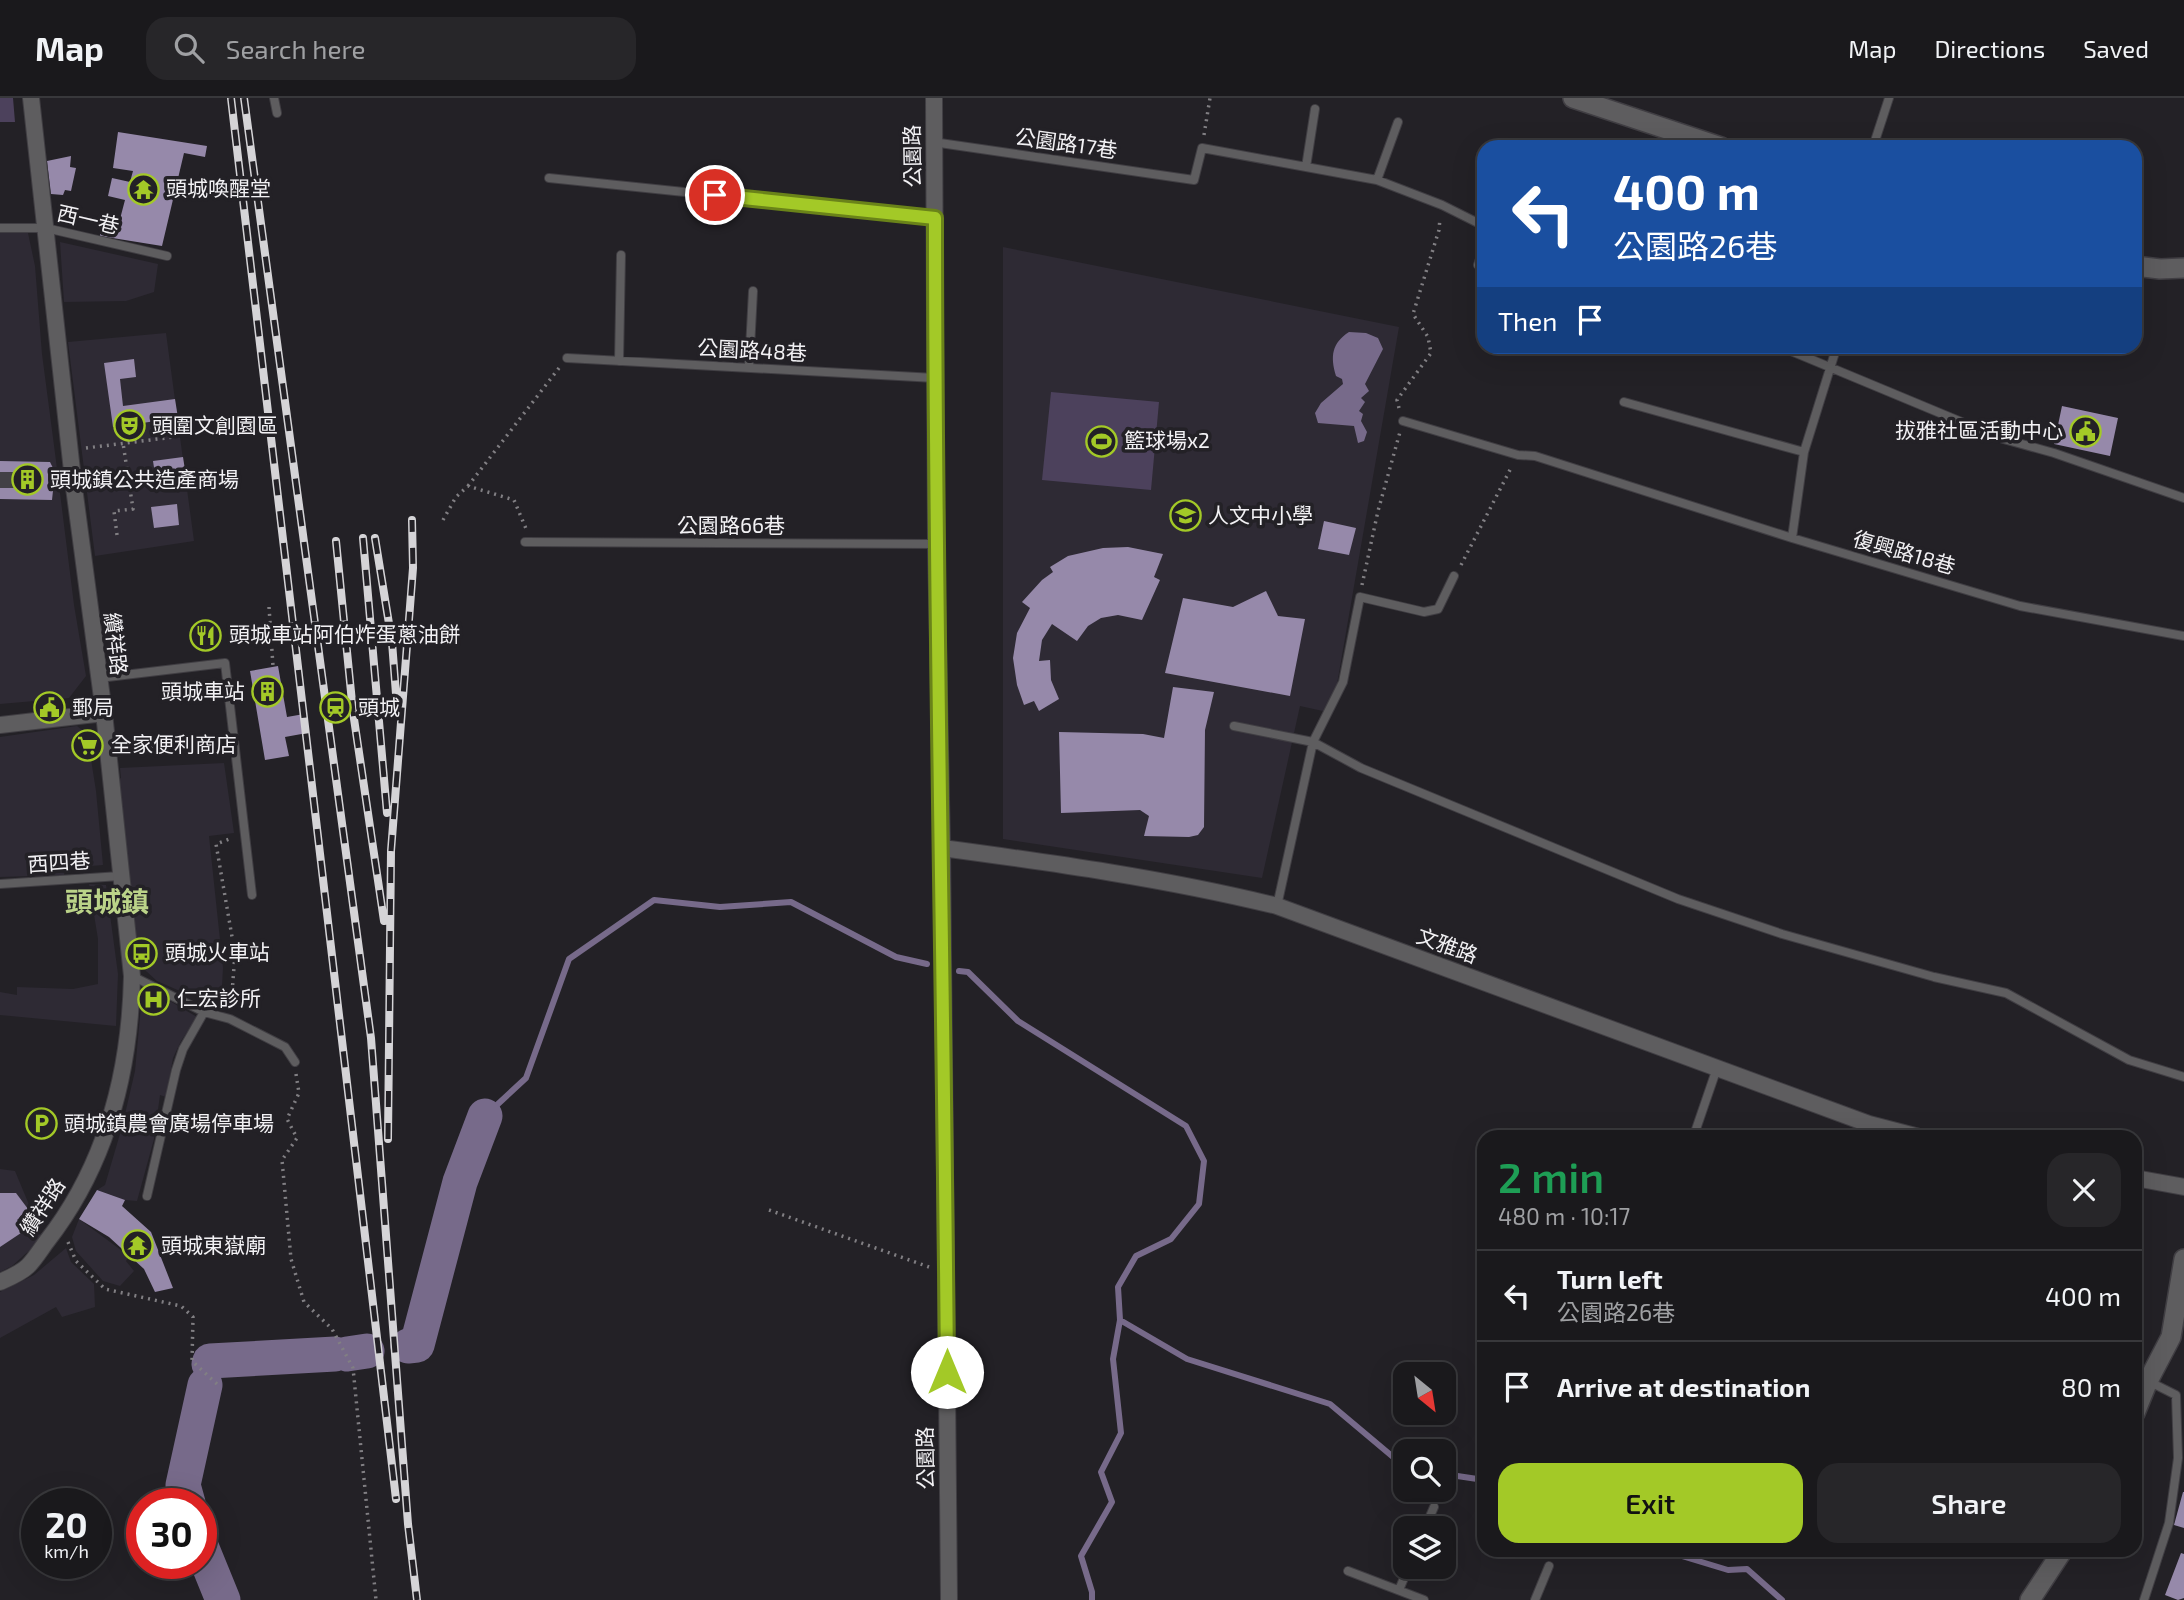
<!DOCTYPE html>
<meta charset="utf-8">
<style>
:root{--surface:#1a191c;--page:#272629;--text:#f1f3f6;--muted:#9fa0a3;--line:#38383b;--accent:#a3c927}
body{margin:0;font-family:"Exo 2","Noto Sans TC",sans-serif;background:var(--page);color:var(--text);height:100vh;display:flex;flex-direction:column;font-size:26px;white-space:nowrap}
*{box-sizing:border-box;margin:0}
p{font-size:23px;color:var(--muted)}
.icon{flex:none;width:38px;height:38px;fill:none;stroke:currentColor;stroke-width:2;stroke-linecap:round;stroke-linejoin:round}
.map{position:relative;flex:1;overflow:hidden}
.side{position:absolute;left:1477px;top:1032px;width:665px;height:427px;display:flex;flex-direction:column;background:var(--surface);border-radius:21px;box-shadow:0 7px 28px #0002,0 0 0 2px var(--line)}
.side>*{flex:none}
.banner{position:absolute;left:1477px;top:42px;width:665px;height:214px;border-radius:21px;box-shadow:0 7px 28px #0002,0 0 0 2px var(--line);background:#1a4fa0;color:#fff;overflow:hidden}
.needle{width:46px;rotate:150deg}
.buttons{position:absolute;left:1393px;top:1264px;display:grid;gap:14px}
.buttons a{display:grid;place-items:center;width:63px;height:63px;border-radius:14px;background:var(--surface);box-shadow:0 7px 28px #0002,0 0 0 2px var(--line);font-size:35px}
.speed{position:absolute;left:21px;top:1390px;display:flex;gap:14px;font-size:35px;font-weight:700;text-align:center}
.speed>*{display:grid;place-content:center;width:91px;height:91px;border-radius:50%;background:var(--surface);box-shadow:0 7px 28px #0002,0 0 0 2px var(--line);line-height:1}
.speed small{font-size:18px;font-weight:400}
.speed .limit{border:10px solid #d22;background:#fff;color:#111}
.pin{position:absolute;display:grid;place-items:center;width:60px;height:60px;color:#fff;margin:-30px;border:4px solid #fff;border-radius:50%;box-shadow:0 2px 7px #0007}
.me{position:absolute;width:77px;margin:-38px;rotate:0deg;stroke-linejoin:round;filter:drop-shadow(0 0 5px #0008)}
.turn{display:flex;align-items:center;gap:24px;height:147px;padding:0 21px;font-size:32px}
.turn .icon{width:91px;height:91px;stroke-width:2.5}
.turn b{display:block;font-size:49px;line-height:60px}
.then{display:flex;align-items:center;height:66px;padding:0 21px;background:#0003;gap:14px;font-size:26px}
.round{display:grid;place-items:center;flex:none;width:74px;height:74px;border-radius:21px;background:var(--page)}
.headline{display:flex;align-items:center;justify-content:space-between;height:119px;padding:0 21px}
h1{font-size:42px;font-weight:600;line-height:52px;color:#1e9e55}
.button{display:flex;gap:14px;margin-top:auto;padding:14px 21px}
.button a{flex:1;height:80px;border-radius:21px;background:var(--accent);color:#111;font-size:28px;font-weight:600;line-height:80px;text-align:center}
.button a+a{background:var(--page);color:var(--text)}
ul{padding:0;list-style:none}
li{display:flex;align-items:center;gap:21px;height:91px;padding:0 21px;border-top:2px solid var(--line)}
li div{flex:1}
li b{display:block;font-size:26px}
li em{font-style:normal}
header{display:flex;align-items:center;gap:42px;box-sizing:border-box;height:98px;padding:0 35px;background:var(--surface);border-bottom:2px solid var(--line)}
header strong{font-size:33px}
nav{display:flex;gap:38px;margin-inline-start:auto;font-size:24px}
.search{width:490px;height:63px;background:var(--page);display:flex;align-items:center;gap:18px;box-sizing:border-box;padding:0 24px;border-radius:21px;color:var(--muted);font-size:26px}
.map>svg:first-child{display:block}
.built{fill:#2e2a34}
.green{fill:#4c415c}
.water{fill:#776a8a}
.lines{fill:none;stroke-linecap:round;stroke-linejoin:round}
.stream{stroke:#776a8a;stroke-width:6}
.river{stroke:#776a8a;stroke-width:35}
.building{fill:#9689aa}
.minor-tunnel{stroke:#424045;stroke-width:16;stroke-dasharray:16 8;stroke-linecap:butt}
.service-casing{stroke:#403e43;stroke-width:10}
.minor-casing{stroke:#403e43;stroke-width:18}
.tertiary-casing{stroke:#403e43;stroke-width:22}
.path{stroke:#817f83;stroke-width:3.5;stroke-dasharray:2 5;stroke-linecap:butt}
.service{stroke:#5e5d5f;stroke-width:8}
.minor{stroke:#5e5d5f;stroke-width:16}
.tertiary{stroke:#5e5d5f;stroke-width:19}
.rail-casing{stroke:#d5d4d7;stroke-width:8}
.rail{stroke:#232126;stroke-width:5;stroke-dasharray:16;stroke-linecap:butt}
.route-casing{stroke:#6a8319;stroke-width:18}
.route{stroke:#a3c927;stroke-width:12}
.labels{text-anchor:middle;stroke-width:7;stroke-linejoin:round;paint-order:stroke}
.street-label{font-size:21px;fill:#f2f1f4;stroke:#232126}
.poi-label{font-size:21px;fill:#f2f1f4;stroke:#232126;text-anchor:start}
.district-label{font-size:28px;font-weight:bold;fill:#bbd389;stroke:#232126}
</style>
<header>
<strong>Map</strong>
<div class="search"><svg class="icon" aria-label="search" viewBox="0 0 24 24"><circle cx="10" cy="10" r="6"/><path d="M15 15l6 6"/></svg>Search here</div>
<nav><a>Map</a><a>Directions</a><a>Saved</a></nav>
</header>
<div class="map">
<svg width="2184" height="1502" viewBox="0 0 2184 1502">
<rect width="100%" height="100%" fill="#232126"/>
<path class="built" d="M0 134 28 135 35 168 42 256 55 355 74 507 86 578 69 600 0 606Z
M60 144 158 166 154 194 126 203 64 204Z
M1003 149 1399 229 1332 615 1300 608 1262 780 1003 741Z
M166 235 194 443 95 458 68 244Z
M77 628 87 636 96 693 103 767 66 770 64 777 0 779V639Z
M224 665 234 735 209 738 223 870 221 906 189 897 157 883 146 873 138 861 118 681 121 680 120 670Z
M89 786 106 787 118 876 116 928 0 917V894L17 897V889L73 891 98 886V841Z
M142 897 163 899 197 919 181 943 173 960 166 999 160 997 154 1041 137 1103 125 1102 97 1092 105 1087 122 1029 135 973Z
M0 1071 15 1073 40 1133 41 1142 12 1168 0 1174Z
M79 1121 129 1158 126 1163 134 1173 120 1188 103 1183 76 1153 72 1139Z
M66 1150 71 1164 94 1186 95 1209 62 1219 56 1209 0 1240V1194L34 1177Z"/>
<path class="green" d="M0 0H13L15 24H0Z
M1051 294 1159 304 1151 392 1042 382Z"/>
<path class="water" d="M1349 234 1366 235 1378 240 1383 251 1365 286 1369 293 1361 300 1365 304 1359 313 1363 316 1361 323 1367 334 1364 343 1358 345 1354 328 1318 325 1315 315 1321 305 1343 286 1342 281 1336 278C1330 258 1332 245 1349 234Z"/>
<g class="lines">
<path class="stream" d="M959 873 968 874 1018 923 1186 1028 1204 1063 1199 1106 1171 1141 1136 1158 1118 1189 1120 1222 1187 1261 1330 1306 1405 1369
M485 1018 526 980 569 861 654 802 720 809 791 804 896 859 927 866
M1444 1376 1484 1382
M1662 1452 1728 1472 1747 1471 1782 1502
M1092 1502V1494L1081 1458 1112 1404 1101 1374 1121 1335 1113 1261 1120 1222"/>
<path class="river" d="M408 1248 417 1247 460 1084 485 1018
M347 1256 367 1253
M209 1266 210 1263 335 1256
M188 1405 183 1387 205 1287
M201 1448 223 1502"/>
</g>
<path class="building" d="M118 34 207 48 205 59 184 55 162 148 100 138 101 117 120 121 125 102 108 98 112 80 130 84 133 73 113 70Z
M71 58 70 69 76 70 71 93 65 92 63 97 51 96 47 63Z
M134 261 136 279 120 281 123 308 175 301 178 320 113 329 104 265Z
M2062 308 2118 320 2110 358 2054 346Z
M183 359 187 385 157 389 153 363Z
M0 363 50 364 55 374 52 402 0 401Z
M177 406 179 427 154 430 151 409Z
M1324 423 1356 430 1349 457 1318 451Z
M1128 449 1163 456 1154 479 1160 482 1142 522 1118 517 1101 520 1088 528 1077 543 1052 526 1042 542 1039 563 1050 562 1051 582 1059 601 1039 613 1034 603 1024 607 1017 587 1013 560 1017 535 1030 510 1022 504 1042 482 1053 474 1050 469 1068 458 1103 450Z
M1266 493 1278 518 1305 521 1290 598 1165 575 1183 500 1233 509Z
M278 568 287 619 304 616 307 635 285 639 289 658 265 662 250 573Z
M1173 589 1214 594 1205 632 1204 729 1198 737 1189 739 1144 738 1149 718 1140 712 1061 715 1059 634 1143 636 1164 640Z
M97 1092 125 1102 122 1108 151 1134 173 1190 155 1194 144 1171 109 1139 79 1121Z
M0 1095H16L28 1111 17 1122 24 1133 0 1149Z
M2183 1394H2184V1430L2174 1427Z
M2181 1455 2184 1456V1500L2178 1502 2165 1497Z"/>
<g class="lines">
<path class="minor-tunnel" d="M0 382H60"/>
<defs>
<path id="service" d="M274 0 277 15
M933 44 1194 82 1202 50 1377 82 1442 107 1480 126 1484 137
M1873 49 1889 0
M1306 69 1315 11
M549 80 935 120
M1377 82 1398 24
M0 130H46L167 158
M1478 167 1484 149
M1779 248 2000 340 2054 355 2184 400
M567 260 935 280
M619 263 621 157
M749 270 753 193
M1624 304 1804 354 1837 248
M1403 323 1518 357 1535 358 1792 440 2020 508 2184 538
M1792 440 1804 354
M525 444 936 446
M99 580 225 565 252 797
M1234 628 1313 644 1343 584 1360 499 1424 514 1438 511 1454 478
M107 655 233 640
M0 786 120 778
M1277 808 1313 644 1361 670 1678 801 1782 836 1934 879 2006 895 2129 962 2184 979
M132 878 204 914 230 921 285 949 295 964
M1693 1040 1717 970
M1865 1040 1869 1026
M147 1098 176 972 183 951 204 914
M1425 1430 1434 1409
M1348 1473 1424 1502
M1399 1492 1409 1468
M1535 1502 1549 1468
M2144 1502 2169 1425 2178 1360 2176 1297 2148 1283"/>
<path id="minor" d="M934 0 936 446 942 750 949 1502
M0 627 104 615
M942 750C1054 765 1167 781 1277 808L1869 1026 1923 1040
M2135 1080 2184 1089
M0 1184C9 1180 21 1175 28 1168 35 1161 41 1151 47 1143 107 1066 130 973 132 878L104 615 73 382 31 0"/>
<path id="tertiary" d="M1573 0 1721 49
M2135 168 2160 171 2184 170
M2135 1315 2148 1283 2171 1239 2184 1161
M2030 1502 2063 1452"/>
</defs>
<use href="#service" class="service-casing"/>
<use href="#minor" class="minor-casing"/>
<use href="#tertiary" class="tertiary-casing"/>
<path class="path" d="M1204 37 1210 0
M1399 310 1397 302 1431 255 1428 239 1413 216 1439 132 1440 120
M86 350 174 339
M468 388 559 270
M443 422 456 399 468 388 514 402 527 433
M117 437 114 413 133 411 123 345
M1461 467 1512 368
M1362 487 1378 413 1400 334
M269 509 273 568
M231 908 235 856 216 746 232 740
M296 976 299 995 287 1021 297 1040 282 1062 291 1161 304 1204 332 1231 353 1270 376 1502
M769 1112 929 1169
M68 1144 76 1163 105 1191 181 1208 193 1219 192 1263 217 1286"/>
<use href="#service" class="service"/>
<use href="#minor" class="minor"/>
<use href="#tertiary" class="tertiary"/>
<defs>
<path id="rail" d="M231 0 396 1401
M244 0 371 940 408 1426 417 1502
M363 440 387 715
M375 440 392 544 396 596
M336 443 353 614 384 823
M388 1041 391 753 413 470 412 422"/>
</defs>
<use href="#rail" class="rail-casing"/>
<use href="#rail" class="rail"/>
</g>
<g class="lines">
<defs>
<path id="route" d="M715 97 935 120C935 504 944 889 947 1274"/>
</defs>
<use href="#route" class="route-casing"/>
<use href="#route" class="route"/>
</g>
<defs>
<symbol id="temple-ring" viewBox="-11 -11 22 22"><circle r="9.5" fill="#232126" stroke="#a3c927" stroke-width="1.5"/><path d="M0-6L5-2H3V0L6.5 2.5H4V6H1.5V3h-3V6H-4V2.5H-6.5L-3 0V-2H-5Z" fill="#a3c927"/></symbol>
<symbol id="theatre-ring" viewBox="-11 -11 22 22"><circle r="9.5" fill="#232126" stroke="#a3c927" stroke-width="1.5"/><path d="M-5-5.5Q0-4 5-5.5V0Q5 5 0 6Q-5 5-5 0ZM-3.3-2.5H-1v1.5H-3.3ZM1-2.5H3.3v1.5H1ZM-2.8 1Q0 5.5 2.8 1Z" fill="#a3c927"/></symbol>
<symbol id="civic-ring" viewBox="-11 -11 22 22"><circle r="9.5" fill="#232126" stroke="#a3c927" stroke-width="1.5"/><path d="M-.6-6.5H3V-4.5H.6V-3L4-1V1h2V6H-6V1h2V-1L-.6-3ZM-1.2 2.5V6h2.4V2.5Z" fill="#a3c927"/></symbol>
<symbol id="stadium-ring" viewBox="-11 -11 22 22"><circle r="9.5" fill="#232126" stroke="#a3c927" stroke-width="1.5"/><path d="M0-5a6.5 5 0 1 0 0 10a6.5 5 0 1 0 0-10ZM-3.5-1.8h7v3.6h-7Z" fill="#a3c927"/></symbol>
<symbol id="building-ring" viewBox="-11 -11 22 22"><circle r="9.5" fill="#232126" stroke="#a3c927" stroke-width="1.5"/><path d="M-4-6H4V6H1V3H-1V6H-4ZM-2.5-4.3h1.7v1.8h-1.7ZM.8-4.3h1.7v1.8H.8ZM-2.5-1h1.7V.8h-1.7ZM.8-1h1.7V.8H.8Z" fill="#a3c927"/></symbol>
<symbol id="school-ring" viewBox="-11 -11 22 22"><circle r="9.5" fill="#232126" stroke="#a3c927" stroke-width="1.5"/><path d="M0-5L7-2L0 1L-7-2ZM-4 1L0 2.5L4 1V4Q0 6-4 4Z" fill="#a3c927"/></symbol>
<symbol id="restaurant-ring" viewBox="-11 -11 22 22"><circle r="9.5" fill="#232126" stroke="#a3c927" stroke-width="1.5"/><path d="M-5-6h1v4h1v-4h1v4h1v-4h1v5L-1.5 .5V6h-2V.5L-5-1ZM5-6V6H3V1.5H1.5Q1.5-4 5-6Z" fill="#a3c927"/></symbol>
<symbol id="station-ring" viewBox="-11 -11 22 22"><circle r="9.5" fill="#232126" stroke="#a3c927" stroke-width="1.5"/><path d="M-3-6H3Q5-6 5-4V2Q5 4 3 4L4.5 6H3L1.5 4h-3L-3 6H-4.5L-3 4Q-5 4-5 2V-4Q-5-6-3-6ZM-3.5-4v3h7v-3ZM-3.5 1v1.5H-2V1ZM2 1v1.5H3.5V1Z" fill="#a3c927"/></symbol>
<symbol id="supermarket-ring" viewBox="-11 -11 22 22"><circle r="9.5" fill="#232126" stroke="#a3c927" stroke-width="1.5"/><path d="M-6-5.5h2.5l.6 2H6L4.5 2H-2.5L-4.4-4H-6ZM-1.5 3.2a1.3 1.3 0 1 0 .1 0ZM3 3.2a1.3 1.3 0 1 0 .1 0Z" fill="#a3c927"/></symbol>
<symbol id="bus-ring" viewBox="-11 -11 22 22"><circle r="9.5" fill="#232126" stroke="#a3c927" stroke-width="1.5"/><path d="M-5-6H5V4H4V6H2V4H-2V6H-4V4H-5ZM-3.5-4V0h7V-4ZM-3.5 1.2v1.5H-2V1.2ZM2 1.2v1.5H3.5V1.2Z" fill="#a3c927"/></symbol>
<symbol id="hospital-ring" viewBox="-11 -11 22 22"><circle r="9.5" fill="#232126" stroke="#a3c927" stroke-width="1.5"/><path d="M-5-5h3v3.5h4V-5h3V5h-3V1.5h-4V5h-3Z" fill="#a3c927"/></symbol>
<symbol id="parking-ring" viewBox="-11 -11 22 22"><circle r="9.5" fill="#232126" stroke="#a3c927" stroke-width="1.5"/><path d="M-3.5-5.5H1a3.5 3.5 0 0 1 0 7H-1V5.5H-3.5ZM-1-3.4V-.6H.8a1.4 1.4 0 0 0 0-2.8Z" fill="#a3c927"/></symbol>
</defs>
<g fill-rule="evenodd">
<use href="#temple-ring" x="126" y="74" width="35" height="35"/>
<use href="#theatre-ring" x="112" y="310" width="35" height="35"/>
<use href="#civic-ring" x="2068" y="316" width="35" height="35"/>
<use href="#stadium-ring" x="1084" y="326" width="35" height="35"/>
<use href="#building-ring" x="10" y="364" width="35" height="35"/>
<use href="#school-ring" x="1168" y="400" width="35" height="35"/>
<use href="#restaurant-ring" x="188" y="520" width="35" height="35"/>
<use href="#building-ring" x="250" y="576" width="35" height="35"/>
<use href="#civic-ring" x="32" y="592" width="35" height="35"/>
<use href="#station-ring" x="318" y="592" width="35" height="35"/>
<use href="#supermarket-ring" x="70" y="630" width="35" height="35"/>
<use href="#bus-ring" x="124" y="838" width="35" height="35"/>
<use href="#hospital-ring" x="136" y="884" width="35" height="35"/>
<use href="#parking-ring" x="24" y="1008" width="35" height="35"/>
<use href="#temple-ring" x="120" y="1130" width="35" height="35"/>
</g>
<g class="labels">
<g class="street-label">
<text transform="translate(1066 46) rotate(8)" y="7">公園路17巷</text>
<text transform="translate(913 58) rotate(-91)" y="7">公園路</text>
<text transform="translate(88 122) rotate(13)" y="7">西一巷</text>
<text transform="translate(752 253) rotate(3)" y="7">公園路48巷</text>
<text x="731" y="435">公園路66巷</text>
<text transform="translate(1904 455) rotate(16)" y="7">復興路18巷</text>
<text transform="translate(115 546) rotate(83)" y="7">纘祥路</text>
<text transform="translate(59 765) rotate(-4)" y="7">西四巷</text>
<text transform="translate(1447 848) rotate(20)" y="7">文雅路</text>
<text transform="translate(43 1109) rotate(-57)" y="7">纘祥路</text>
<text transform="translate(926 1360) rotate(-91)" y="7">公園路</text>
</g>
<g class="poi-label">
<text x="166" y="98">頭城喚醒堂</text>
<text x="152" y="335">頭圍文創園區</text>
<text x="2063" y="340" text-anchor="end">拔雅社區活動中心</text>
<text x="1124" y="350">籃球場x2</text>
<text x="50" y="389">頭城鎮公共造產商場</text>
<text x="1208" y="425">人文中小學</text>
<text x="229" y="544">頭城車站阿伯炸蛋蔥油餅</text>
<text x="245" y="601" text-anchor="end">頭城車站</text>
<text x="72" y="617">郵局</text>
<text x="358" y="617">頭城</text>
<text x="111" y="654">全家便利商店</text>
<text x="165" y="862">頭城火車站</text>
<text x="177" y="908">仁宏診所</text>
<text x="64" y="1033">頭城鎮農會廣場停車場</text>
<text x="161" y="1155">頭城東嶽廟</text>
</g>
<g class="district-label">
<text x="107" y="814">頭城鎮</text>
</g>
</g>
</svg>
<div class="buttons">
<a><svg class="needle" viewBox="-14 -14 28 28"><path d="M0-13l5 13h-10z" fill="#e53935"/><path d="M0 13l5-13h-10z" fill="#9fa0a3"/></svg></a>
<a><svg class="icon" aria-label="search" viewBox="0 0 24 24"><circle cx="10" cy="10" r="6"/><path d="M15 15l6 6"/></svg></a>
<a><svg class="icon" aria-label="layers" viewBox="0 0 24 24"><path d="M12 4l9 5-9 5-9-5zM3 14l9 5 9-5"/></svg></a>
</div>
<div class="speed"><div>20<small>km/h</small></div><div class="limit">30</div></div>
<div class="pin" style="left:715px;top:97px;background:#d93025"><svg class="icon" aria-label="arrive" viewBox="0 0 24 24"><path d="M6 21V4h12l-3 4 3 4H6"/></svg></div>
<svg class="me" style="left:947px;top:1274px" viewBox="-20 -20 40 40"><circle r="19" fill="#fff"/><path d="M0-13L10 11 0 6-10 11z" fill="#a3c927"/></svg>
<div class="banner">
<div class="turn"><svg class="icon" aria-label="left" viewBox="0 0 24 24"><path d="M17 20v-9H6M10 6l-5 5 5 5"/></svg><div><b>400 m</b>公園路26巷</div></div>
<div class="then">Then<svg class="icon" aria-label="arrive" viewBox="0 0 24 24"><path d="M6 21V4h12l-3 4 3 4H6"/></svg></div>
</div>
<section class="side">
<div class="headline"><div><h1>2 min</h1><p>480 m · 10:17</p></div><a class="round"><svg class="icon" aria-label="close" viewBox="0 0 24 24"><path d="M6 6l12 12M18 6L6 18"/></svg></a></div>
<ul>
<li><svg class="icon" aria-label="left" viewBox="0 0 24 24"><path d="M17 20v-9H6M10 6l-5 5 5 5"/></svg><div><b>Turn left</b><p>公園路26巷</p></div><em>400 m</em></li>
<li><svg class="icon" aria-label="arrive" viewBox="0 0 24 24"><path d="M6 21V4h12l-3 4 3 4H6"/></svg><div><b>Arrive at destination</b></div><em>80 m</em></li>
</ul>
<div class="button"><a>Exit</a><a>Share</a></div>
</section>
</div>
